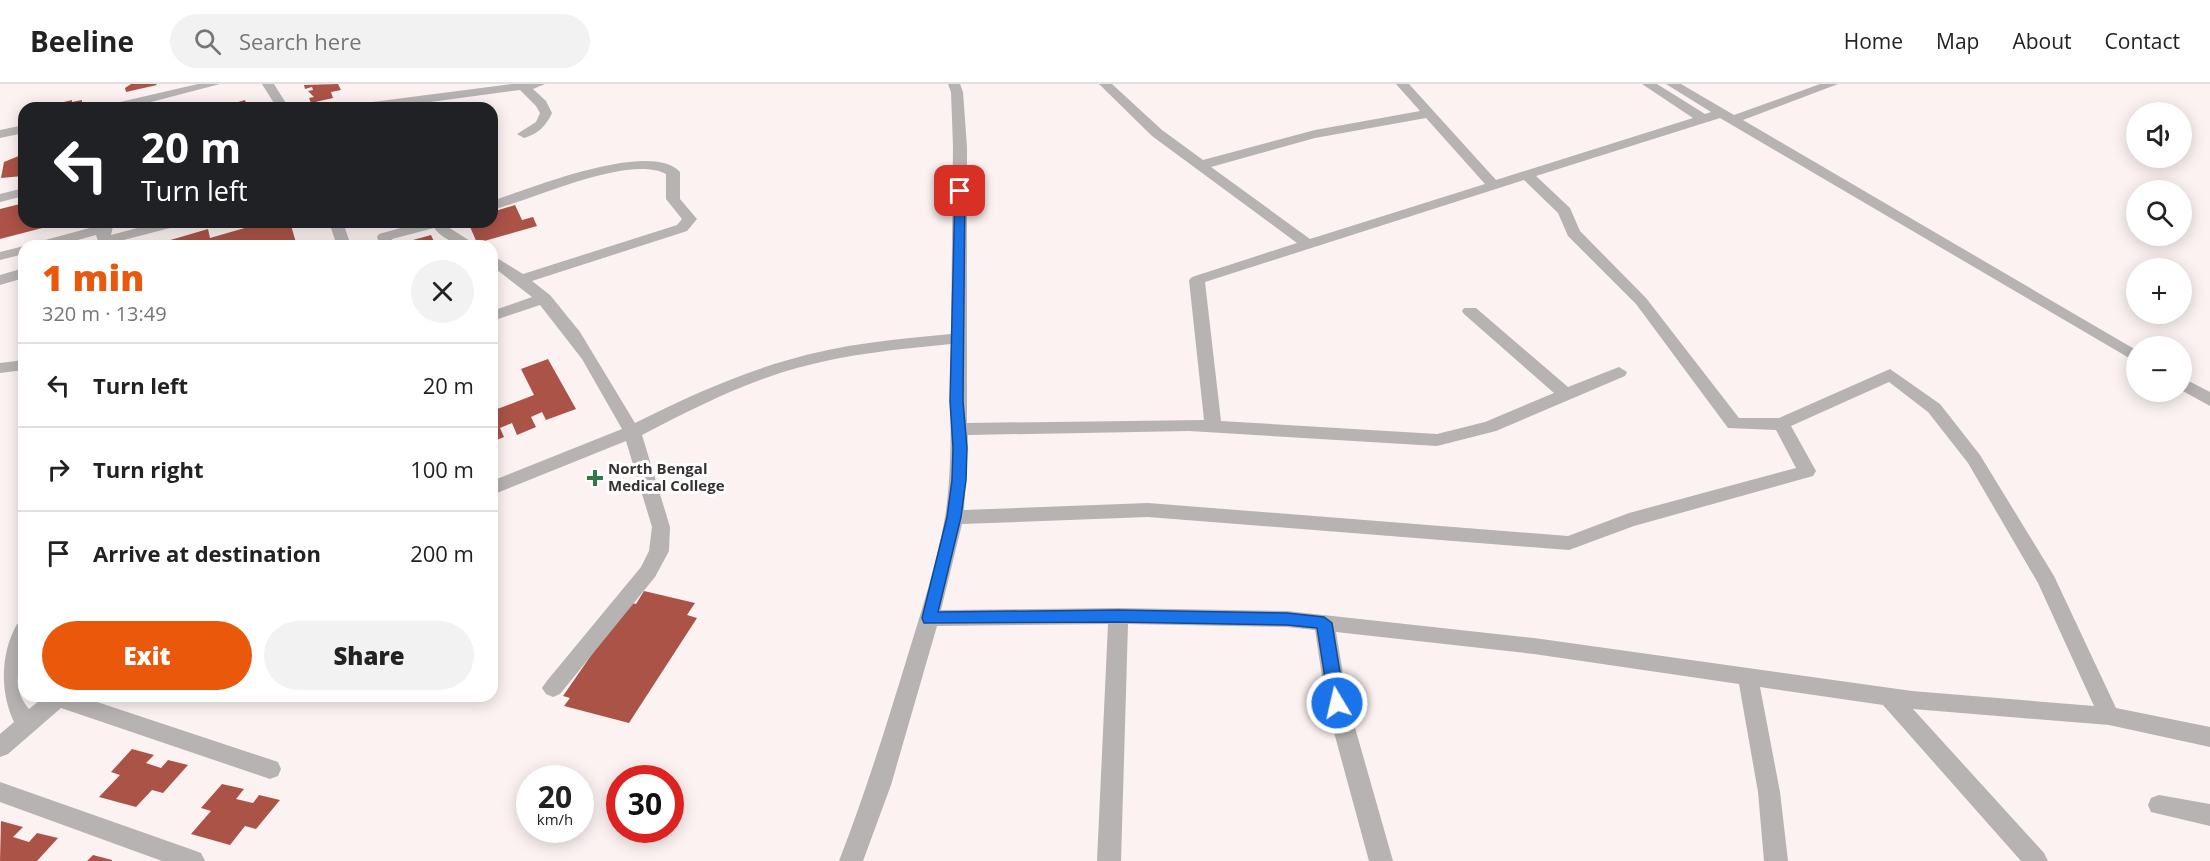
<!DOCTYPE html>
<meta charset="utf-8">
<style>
:root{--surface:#fff;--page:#f2f2f2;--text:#222;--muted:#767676;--line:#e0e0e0;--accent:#ea580c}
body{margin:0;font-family:"Open Sans",sans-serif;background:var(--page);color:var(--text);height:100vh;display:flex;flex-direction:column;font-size:22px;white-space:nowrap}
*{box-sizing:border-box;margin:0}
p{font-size:20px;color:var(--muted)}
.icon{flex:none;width:33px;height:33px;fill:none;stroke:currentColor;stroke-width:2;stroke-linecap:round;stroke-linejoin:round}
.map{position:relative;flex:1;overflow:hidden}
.panel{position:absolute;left:18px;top:156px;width:480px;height:462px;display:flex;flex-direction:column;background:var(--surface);border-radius:18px;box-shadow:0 3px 15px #0003}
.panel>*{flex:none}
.hud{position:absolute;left:18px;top:18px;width:480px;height:126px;border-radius:18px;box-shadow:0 3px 15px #0003;background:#202124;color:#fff;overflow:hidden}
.buttons{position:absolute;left:2126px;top:18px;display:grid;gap:12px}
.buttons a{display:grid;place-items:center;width:66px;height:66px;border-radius:50%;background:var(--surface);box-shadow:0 3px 15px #0003;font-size:30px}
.speed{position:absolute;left:516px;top:681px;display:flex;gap:12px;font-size:30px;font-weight:700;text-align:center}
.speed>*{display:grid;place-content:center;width:78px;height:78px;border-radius:50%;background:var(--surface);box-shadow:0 3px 15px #0003;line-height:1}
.speed small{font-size:15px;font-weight:400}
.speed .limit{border:9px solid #d22;background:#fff;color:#111}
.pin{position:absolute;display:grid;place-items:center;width:51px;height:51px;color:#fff;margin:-26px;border-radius:12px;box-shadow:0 3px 9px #0006}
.me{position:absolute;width:66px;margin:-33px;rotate:351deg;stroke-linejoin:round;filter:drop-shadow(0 0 4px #0008)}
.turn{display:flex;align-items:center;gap:21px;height:126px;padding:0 24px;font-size:27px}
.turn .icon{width:78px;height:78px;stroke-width:2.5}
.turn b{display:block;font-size:42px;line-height:51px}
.round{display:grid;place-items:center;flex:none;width:63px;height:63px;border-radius:32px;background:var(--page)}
.overview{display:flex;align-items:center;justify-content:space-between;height:102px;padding:0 24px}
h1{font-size:36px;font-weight:800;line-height:45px;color:var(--accent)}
.primary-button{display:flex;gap:12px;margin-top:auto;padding:12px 24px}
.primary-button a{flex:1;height:69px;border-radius:36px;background:var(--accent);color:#fff;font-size:24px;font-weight:800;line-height:69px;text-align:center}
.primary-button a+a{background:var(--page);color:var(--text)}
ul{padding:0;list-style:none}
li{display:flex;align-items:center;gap:18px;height:84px;padding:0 24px;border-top:2px solid var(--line)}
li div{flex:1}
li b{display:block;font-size:22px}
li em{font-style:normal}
header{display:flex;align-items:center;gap:36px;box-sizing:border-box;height:84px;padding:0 30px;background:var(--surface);border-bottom:2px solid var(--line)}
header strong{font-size:28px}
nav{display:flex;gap:33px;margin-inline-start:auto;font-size:21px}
.search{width:420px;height:54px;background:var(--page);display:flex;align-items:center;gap:15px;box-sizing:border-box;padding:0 21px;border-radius:33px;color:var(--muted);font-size:22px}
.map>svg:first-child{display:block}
.building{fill:#ab5347}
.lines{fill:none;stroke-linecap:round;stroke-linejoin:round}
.minor{fill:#b7b3b2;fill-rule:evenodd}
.route{fill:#1a73e8;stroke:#114b97;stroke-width:1.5}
.poi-dot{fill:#2e7947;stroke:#fff;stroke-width:2}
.labels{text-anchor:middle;stroke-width:6;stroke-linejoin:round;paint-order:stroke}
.poi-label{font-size:15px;font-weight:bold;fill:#363332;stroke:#fff;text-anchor:start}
</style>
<header>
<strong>Beeline</strong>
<div class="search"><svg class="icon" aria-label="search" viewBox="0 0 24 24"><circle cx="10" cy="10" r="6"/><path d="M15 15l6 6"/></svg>Search here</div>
<nav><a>Home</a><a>Map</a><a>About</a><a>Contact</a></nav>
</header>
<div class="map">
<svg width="2210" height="777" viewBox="0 0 2210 777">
<rect width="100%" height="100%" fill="#fbf2f1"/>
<path class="building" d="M131 0H156L157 1 126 8 125 4Z
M338 0 341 6 331 8 333 14 311 19 309 14 314 13 308 7 313 6 312 3 305 5 304 1Z
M72 16V18L82 16V21L68 24H39Z
M245 16 246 19 251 18 252 24H228L236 21 235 19Z
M21 71 20 74 24 73 23 92 1 94 4 78Z
M24 119V138H46V143L0 155V125Z
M515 121 522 136 533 133 537 142 477 159 468 138H492V128Z
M266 138H290L297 162H150L208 145 210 154Z
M431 151 436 162H395V161Z
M548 275 576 325 546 336 542 328 531 333 536 343 517 351 512 339 500 344 504 353 492 358V327L534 311 521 285Z
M644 507 695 519 687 531 697 534 629 639 564 622 570 614 563 612 628 518 636 520Z
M132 665 154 671 146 679 161 684 168 676 188 681 163 709 152 706 136 723 99 713 120 691 111 688Z
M222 700 244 705 236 715 253 719 259 711 280 716 256 745 245 742 230 761 191 750 211 727 201 724Z
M1 737 23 743 13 753 29 758 37 749 58 754 37 777H0Z
M93 771 112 776V777H87Z"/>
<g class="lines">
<path class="minor" d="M198 0H220L128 24H106L107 21Z
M262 0H274L289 24H277Z
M511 0H545L533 5 546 17 552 29C546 42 538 50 524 54L517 50 536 38 540 29 536 22 520 6 386 24H351L357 20Z
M948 0H960L963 8 967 63V339L1204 336 1189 196 1192 193 1297 159 1152 52 1099 0H1112L1162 46 1203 76 1315 46 1420 27 1396 0H1409L1496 96 1693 34 1642 0H1657L1705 30 1711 28 1666 0H1681L1734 31 1820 0H1838L1743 36 2136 266V278L1720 34 1536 92 1570 124 1580 147 1646 214 1739 334H1779L1890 285 1940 320 1980 371 2054 492 2116 624 2210 643V663L2109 641 1913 625 2044 769 2048 777H2021L1883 621 1760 603 1780 708 1788 777H1764L1758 708 1739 600 1534 570 1336 548 1348 619 1393 777H1369L1326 619 1315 546 1287 543 1128 540 1121 777H1097L1108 540 937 542 891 701 863 777H839C865 710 886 643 907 574 921 528 937 480 945 433 954 376 949 317 951 260 899 265 847 270 797 284 743 299 692 325 642 351L670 443 669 467 655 493 560 610 553 613 546 610 542 604 546 598 641 483 649 467 652 443 626 357 492 411V397L622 345 582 275 540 221 492 237V227L532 213 492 182V171L523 190 677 141 682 135 666 115V90C629 70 532 116 492 126V117C528 105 651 55 680 88V115L697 135 687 147 532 197 550 211 580 248 635 339C685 314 735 291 788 276 841 260 896 255 951 250L953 63 951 8ZM1426 34 1485 100 1310 155 1211 83 1315 54ZM1524 96 1558 129 1568 152 1636 220 1728 344 1776 346 1796 384 1629 429 1568 452 1148 419 964 426 968 351 1189 347 1437 362 1496 347 1625 292 1627 288 1619 283 1568 303 1476 224H1464L1462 227 1464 230 1554 309 1485 338 1437 350 1221 337 1205 198ZM1889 298 1928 328 1968 379 2038 499 2094 622 1912 607 1534 554 1287 527 1118 524 941 526 962 440 1148 433 1569 466 1634 442 1813 392 1816 387 1791 342Z
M24 41V49L0 54V46Z
M24 104V112L0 118V110Z
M100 138H114L111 151 160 138H184L182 141 104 161 99 160 96 151 56 162H32L34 159 97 142Z
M329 138H343L351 162H337Z
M422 138H445L448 143 478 162C461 162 445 158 434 144L392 155 394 162H380L377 153 379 150Z
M24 162V170L0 176V168Z
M24 184V194L0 201V191Z
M24 276V286L0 289V279Z
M2181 293 2210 308V322L2181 306Z
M24 538C24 547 26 558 23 567 17 589 13 606 29 625L45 612H79L278 678 281 685 278 692 270 695 61 624 8 670 0 673V650L14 638C0 609 0 570 17 540Z
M0 698 193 766 201 769 205 777H162L0 718Z
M2159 711 2210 720V742L2151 728 2148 721 2151 714Z"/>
</g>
<path class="route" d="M960 104 965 107 963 317 967 364 966 396 961 433 938 528 1118 526 1287 529 1324 533 1332 539 1345 619 1343 624H1331L1329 619 1317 544 1287 541 1118 538 924 539 922 534 947 433 952 396 953 364 950 317 955 107Z"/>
<path class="poi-dot" d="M592 385h6v6h6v6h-6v6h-6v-6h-6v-6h6z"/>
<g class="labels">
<g class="poi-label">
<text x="608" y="390">North Bengal<tspan x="608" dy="17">Medical College</tspan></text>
</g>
</g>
</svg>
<div class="buttons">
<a><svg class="icon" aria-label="sound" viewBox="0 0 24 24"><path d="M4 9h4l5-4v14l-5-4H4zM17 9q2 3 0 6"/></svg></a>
<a><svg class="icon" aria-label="search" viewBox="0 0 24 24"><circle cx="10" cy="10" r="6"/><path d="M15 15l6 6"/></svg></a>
<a>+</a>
<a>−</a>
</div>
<div class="speed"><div>20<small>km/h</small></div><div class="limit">30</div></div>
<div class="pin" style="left:960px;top:107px;background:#d93025"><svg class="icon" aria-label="arrive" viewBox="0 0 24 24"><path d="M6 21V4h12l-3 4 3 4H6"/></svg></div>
<svg class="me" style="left:1337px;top:619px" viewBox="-20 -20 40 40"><circle r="17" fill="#1a73e8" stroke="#fff" stroke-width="3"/><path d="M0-11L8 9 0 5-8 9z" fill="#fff"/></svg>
<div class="hud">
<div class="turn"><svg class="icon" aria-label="left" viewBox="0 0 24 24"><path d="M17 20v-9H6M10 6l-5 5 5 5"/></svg><div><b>20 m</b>Turn left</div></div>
</div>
<section class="panel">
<div class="overview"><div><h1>1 min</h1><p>320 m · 13:49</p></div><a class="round"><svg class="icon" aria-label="close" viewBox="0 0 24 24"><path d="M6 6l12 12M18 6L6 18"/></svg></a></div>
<ul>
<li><svg class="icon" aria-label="left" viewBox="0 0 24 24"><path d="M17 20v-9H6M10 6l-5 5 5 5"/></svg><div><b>Turn left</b></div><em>20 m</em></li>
<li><svg class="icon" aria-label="right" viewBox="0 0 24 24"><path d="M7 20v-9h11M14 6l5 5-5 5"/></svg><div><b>Turn right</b></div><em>100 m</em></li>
<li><svg class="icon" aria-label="arrive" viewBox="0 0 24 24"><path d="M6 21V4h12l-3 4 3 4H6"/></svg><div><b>Arrive at destination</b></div><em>200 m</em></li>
</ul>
<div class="primary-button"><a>Exit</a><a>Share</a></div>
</section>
</div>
